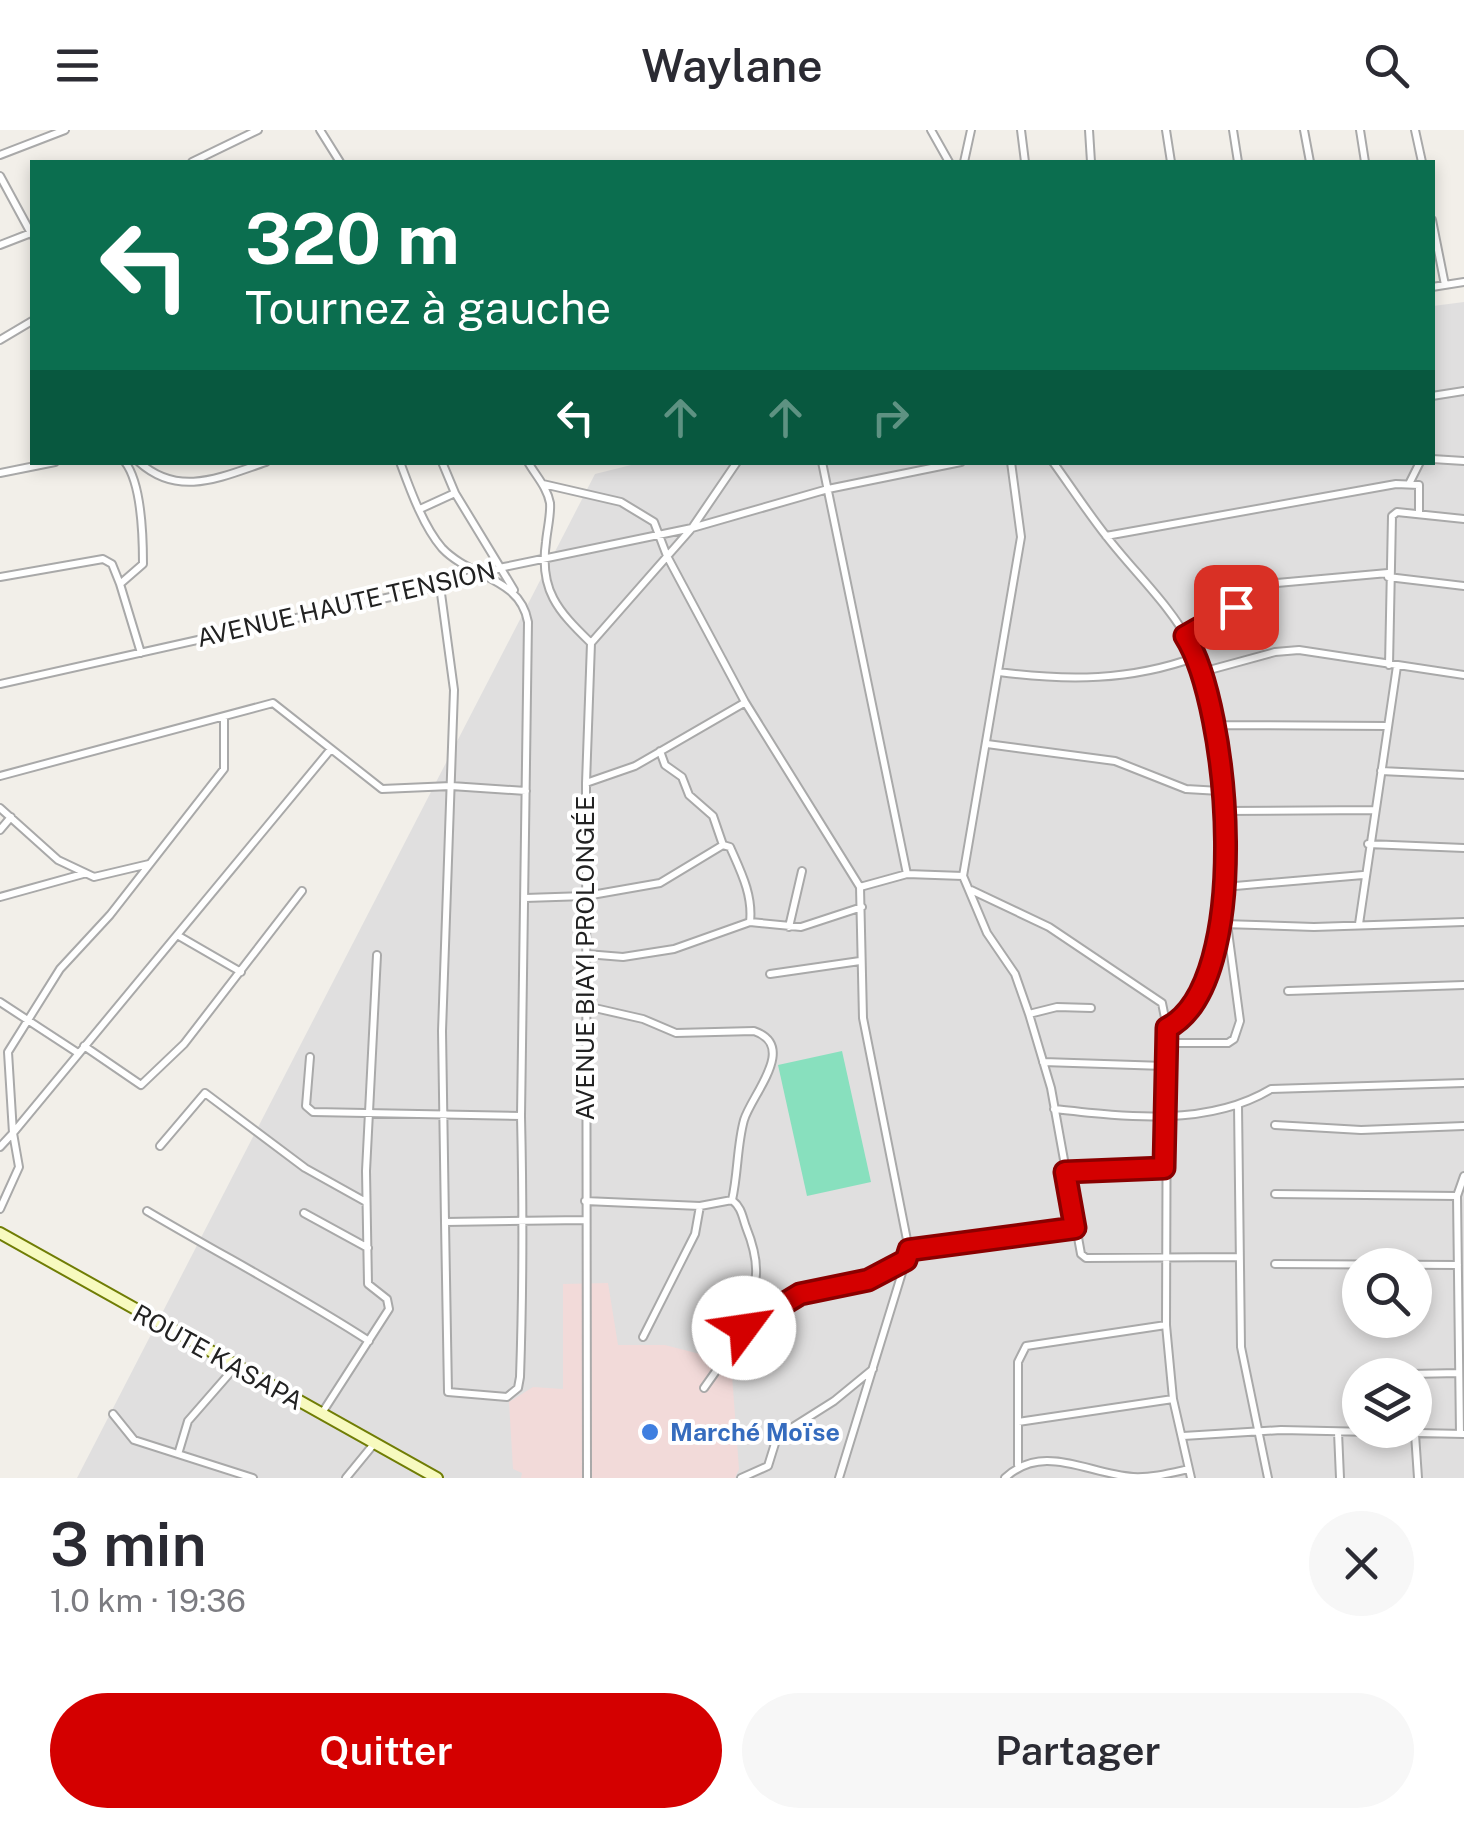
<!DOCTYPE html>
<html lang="fr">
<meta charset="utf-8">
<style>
:root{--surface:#fff;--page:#f7f7f7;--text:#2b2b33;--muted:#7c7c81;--accent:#d40000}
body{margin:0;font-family:"Public Sans",sans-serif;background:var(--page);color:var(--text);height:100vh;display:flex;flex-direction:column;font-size:38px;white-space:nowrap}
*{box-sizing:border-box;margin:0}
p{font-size:32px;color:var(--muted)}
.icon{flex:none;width:55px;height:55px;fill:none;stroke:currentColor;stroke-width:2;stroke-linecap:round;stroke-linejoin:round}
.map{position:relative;height:1348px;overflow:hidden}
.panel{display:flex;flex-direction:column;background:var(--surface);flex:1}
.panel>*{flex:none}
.hud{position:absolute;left:30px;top:30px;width:1405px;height:305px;border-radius:0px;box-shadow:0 5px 15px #0003;background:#0b6e4f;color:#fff;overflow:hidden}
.buttons{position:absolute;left:1342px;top:1118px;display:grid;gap:20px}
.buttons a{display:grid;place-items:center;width:90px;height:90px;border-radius:50%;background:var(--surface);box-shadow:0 5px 15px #0003;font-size:50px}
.pin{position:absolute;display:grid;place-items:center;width:85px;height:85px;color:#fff;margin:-42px;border-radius:20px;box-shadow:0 5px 15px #0006}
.me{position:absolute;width:110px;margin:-55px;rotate:59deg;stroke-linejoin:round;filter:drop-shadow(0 0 8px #0008)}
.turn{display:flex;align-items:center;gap:35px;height:210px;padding:0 50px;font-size:45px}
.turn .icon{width:130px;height:130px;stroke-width:2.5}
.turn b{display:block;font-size:70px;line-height:85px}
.lanes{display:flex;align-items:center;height:95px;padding:0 50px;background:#0003;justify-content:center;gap:50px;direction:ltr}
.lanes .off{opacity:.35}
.round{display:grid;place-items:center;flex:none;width:105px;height:105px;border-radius:52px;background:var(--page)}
.head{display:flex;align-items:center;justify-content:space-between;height:170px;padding:0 50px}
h1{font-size:60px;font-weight:600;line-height:75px}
.cta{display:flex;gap:20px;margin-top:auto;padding:20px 50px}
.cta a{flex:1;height:115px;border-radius:60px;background:var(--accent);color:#fff;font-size:40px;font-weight:600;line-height:115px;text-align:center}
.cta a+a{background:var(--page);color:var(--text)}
header{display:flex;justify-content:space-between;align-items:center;height:130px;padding:0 50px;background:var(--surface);font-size:45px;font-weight:600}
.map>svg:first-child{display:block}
.residential{fill:#e0dfdf;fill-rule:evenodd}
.commercial{fill:#f2dad9}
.pitch{fill:#88e0be}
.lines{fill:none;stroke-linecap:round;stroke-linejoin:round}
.street-casing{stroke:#a9a9a9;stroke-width:10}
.secondary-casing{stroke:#707d05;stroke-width:14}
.street{stroke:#fff;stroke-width:6}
.secondary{stroke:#f7fabf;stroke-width:10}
.route-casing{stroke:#8a0000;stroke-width:25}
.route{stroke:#d40000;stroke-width:18}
.shop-dot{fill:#3f7fe0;stroke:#fff;stroke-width:4}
.labels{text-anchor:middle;stroke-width:8;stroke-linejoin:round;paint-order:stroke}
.street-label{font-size:25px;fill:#222;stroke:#fff}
.shop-label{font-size:25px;font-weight:bold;fill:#366cbe;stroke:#fff;text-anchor:start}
</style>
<header><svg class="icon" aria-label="menu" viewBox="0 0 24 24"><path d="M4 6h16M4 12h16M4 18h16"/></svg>Waylane<svg class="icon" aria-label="search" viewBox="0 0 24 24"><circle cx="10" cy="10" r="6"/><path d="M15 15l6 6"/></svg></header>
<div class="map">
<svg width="1464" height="1348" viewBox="0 0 1464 1348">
<rect width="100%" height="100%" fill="#f2efe9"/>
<path class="residential" d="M1464 172V1348H77L595 344 643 332H1432L1433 176ZM1360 1135H1415V1190H1360ZM1360 1245H1415V1300H1360Z"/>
<path class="commercial" d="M608 1153 618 1215H665L731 1232 739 1339 735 1348H521L522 1343 513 1339 509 1272 533 1257 563 1259V1154Z"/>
<path class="pitch" d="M842 921 871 1052 807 1066 778 935Z"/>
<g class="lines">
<defs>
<path id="street" d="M320 0 340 32
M931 0 949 32
M1021 0 1025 32
M1089 0 1091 32
M1166 0 1171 32
M1233 0 1238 32
M1304 0 1310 32
M1360 0 1365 32
M1415 0 1422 32
M0 25 65 0
M192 32 258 0
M964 32 971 0
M0 46 32 105
M1432 90 1445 155
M0 115 31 103
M1432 157 1464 152
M0 210 32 191
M1432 266 1464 261
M1432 329 1464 331
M125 332C142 354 143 406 143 434L120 454 141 523
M139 332C179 368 221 347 266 332
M400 332C410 359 423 396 442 418 470 448 520 447 528 492L521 986C523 1073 523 1160 520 1247L518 1258 507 1267 448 1262 445 1092 584 1090
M442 332 455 363
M528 332C536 346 547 357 550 373 551 385 547 400 546 412 539 460 558 481 590 512
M822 332 907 744
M1011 332 1021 407 963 746 987 803 1015 844 1029 884 1051 958 1081 1124 1086 1128 1239 1127
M1053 332C1071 357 1088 383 1107 407 1134 442 1170 475 1191 515 1229 587 1253 855 1167 898L1166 1195 1173 1269 1191 1348
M0 343 55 332
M543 354 621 372 654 392 667 426 745 572 860 757 863 888 909 1120 839 1348
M1409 354 1420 332
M420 379 455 363 514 460
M1106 406 1396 354 1419 355V384
M0 447 103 429 112 434 120 454
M1388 447 1464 456
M440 456 454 560 442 901 445 1092
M1185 506 1245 472 1255 461 1277 453 1388 443
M1389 535 1392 386 1397 382 1464 389
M999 542C1067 551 1130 551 1196 527
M1202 542 1275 522 1299 520 1464 545
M0 554 440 456 504 437 692 398 737 332
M1215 595 1387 596
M987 614 1115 631 1186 659 1220 661
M660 621 665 635 682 647 689 665 713 686 723 715
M1381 641 1464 645
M0 646 273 573 382 659 451 656 526 661
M586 653 635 636 744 573
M0 678 58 730 94 747 149 734
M1222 681 1374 680
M0 700 11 687
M1368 714 1464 718
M860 757 907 744 963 746
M1224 757 1363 745
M971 760 1049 797 1162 873 1167 898
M0 767 83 744
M525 768 586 766 660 753 723 715 730 717C741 742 753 765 750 792
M1223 794 1314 797 1464 792
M1359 794 1397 536
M789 797 802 741
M177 805 241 842
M586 824 623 827 674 819 750 792 801 797 862 777
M770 844 860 831
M1288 861 1464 855
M0 872 78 923
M1029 884 1057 877 1091 878
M1166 913H1228L1234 909 1240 891 1227 794
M84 916 141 955 184 914 302 761
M310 927 306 976 313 982 521 986
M1043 932 1165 936
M1238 975 1241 1217 1268 1348
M1054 979C1125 987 1208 997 1271 959L1464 953
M1275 995 1361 1000 1464 996
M160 1016 205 963 305 1038 366 1072
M0 1017 13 1003 8 922 60 839 110 785 224 639V589
M1065 1042 1164 1038
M1275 1064 1457 1066
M732 1070C742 1078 742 1086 746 1097 763 1139 756 1154 744 1196
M585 1071 700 1076 732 1070C738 1044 737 1015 744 990 752 964 798 916 754 901L676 903 643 889 586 876
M0 1079 19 1037 13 1003 331 619
M147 1081C221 1125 297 1164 369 1211
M304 1083 368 1118
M909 1120 1075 1098
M1275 1134 1458 1135
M643 1207 695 1104 700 1076
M1361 1245 1459 1243
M704 1258 750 1193 800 1164 868 1150 906 1130
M322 1283 389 1179 387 1169 368 1154 366 1041 377 825
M113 1284 134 1310 253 1348
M1018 1292 1173 1269
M1338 1302 1340 1348
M1415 1304 1418 1348
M1460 1304 1457 1066 1464 1046
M1183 1306 1281 1300 1464 1304
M179 1321 188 1291 236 1236
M1018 1335V1232L1026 1216 1166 1195
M346 1348 373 1315
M587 1348 586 653 591 513 692 398 828 359 961 332
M741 1348 768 1336 777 1307 834 1271 873 1239
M1005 1348C1043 1312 1088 1344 1133 1347 1152 1348 1171 1343 1189 1339"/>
<path id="secondary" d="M0 1103 437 1348"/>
</defs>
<use href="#street" class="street-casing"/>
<use href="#secondary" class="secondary-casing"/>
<use href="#street" class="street"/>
<use href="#secondary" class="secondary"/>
</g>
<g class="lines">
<defs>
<path id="route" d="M744 1198 800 1164 868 1150 906 1130 909 1120 1075 1098 1065 1042 1164 1038 1167 898C1254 854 1230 576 1185 506L1236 477"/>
</defs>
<use href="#route" class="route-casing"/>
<use href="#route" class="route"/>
</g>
<circle class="shop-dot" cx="650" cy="1302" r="10"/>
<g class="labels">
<g class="street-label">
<text transform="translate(346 474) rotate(-13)" y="9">AVENUE HAUTE TENSION</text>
<text transform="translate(585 828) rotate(-90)" y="9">AVENUE BIAYI PROLONGÉE</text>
<text transform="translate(218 1227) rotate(29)" y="9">ROUTE KASAPA</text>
</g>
<g class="shop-label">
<text x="670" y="1311">Marché Moïse</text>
</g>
</g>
</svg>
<div class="buttons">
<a><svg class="icon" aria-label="search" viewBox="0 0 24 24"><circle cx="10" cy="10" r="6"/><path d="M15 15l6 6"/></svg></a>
<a><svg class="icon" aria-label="layers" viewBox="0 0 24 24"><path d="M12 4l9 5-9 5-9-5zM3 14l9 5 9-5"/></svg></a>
</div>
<div class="pin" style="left:1236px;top:477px;background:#d93025"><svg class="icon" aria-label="arrive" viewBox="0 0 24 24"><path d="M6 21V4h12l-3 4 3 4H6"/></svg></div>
<svg class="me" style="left:744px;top:1198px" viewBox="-20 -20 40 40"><circle r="19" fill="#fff"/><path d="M0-13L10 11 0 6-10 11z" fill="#d40000"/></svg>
<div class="hud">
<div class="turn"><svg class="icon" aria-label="left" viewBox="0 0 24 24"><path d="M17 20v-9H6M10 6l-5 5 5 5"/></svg><div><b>320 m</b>Tournez à gauche</div></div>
<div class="lanes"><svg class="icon" aria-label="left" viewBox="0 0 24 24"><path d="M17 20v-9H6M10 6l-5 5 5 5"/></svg><svg class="icon off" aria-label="ahead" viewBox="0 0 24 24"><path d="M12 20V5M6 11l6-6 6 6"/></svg><svg class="icon off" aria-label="ahead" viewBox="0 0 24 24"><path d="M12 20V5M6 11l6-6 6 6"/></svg><svg class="icon off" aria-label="right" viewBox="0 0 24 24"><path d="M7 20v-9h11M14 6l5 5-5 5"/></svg></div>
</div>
</div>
<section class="panel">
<div class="head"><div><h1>3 min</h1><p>1.0 km · 19:36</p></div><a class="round"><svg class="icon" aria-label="close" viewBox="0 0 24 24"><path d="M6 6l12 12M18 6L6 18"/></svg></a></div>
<div class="cta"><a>Quitter</a><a>Partager</a></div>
</section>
